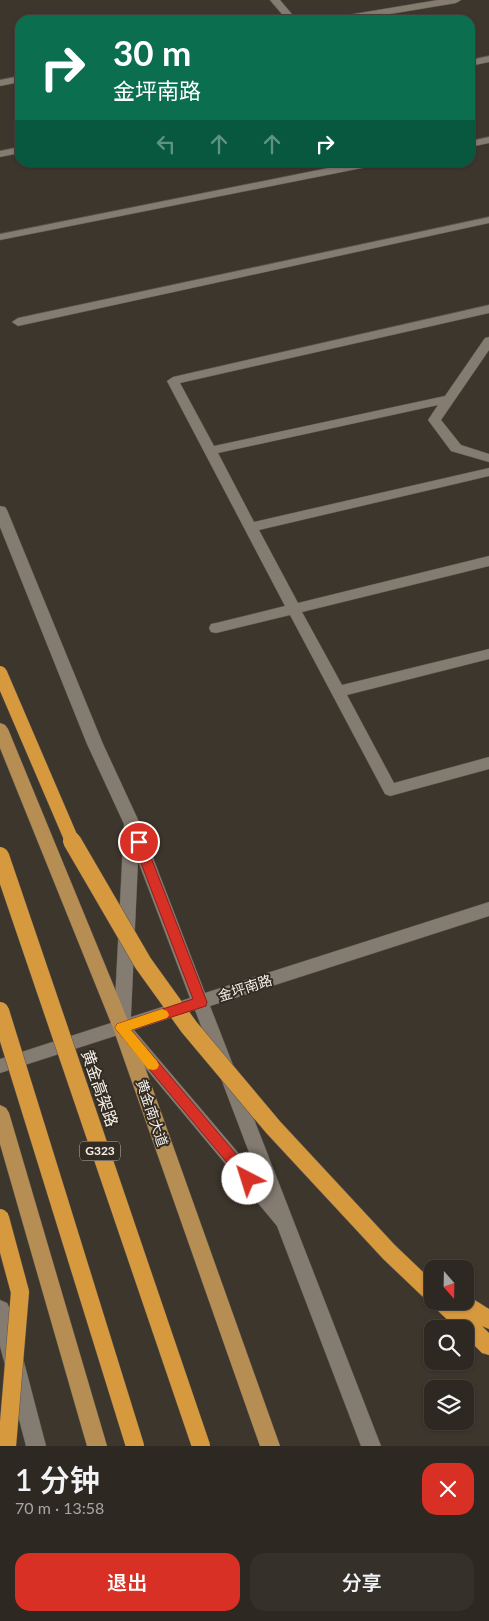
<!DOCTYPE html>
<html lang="zh">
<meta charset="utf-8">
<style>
:root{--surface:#2e2822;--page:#36302a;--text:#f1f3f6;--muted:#a7a6a5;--line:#494440;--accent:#d93025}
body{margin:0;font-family:Lato,"Noto Sans SC",sans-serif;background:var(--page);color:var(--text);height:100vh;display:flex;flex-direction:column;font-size:19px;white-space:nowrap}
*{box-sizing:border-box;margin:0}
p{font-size:16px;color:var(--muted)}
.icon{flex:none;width:28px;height:28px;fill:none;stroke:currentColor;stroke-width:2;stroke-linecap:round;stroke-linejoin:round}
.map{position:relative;height:1446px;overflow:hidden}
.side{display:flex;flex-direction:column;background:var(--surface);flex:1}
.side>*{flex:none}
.hud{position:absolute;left:15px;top:15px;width:460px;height:152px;border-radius:15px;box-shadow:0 1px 4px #0004,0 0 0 1px var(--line);background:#0b6e4f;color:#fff;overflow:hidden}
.needle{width:32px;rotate:160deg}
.controls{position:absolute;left:424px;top:1260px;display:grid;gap:10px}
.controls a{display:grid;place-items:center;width:50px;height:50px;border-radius:10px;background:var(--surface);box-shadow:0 1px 4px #0004,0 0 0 1px var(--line);font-size:25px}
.pin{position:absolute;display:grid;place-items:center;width:42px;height:42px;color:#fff;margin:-21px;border:2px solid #fff;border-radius:50%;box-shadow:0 1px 5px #0007}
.me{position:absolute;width:55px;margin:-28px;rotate:320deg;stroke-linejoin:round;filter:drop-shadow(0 0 4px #0008)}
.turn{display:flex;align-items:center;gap:18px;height:105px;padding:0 15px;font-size:22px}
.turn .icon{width:65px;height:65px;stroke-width:2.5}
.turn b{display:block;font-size:35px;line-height:42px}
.lanes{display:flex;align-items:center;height:48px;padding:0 15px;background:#0003;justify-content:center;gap:25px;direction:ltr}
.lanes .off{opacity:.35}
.round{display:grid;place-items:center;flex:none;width:52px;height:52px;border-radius:15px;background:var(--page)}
.summary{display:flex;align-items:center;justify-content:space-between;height:85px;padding:0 15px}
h1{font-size:30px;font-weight:600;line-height:38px}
.button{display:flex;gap:10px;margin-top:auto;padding:10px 15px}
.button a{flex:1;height:58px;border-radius:15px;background:var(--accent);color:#fff;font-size:20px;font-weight:600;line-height:58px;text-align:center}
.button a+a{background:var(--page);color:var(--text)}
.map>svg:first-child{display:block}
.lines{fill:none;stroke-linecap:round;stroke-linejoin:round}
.minor-casing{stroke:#5a554c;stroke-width:1}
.major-casing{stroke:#5a554c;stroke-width:1}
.highway-casing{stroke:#5a554c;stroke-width:1}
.minor{fill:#847b71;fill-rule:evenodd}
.major{fill:#b68d52;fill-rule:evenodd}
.highway{fill:#d7993e;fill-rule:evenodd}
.highway-bridge-far1-casing{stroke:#5a554c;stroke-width:15;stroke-linecap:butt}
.highway-bridge-casing{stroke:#5a554c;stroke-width:19;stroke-linecap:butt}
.highway-bridge-far1{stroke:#d7993e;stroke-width:14}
.highway-bridge{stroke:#d7993e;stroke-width:18}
.route{fill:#d93025;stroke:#8d1f18}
.slow{fill:#f59e0b}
.labels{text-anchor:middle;stroke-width:4;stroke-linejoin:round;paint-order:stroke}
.shield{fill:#332c23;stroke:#bbb5ae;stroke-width:1}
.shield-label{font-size:12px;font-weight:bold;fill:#f5f0ea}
.street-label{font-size:14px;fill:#f5f0ea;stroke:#332c23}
.near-street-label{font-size:16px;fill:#f5f0ea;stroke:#332c23}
</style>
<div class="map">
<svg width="489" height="1446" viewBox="0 0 489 1446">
<rect width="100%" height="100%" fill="#3d362d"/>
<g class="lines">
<defs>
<path id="minor" d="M270 0H280L297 20H287Z
M438 0H461L456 3 354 20H331L336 17Z
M489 56V62L470 66V60Z
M20 76V82L0 86V80Z
M489 137V143L470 147V141Z
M20 147V153L0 157V151Z
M358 162H382L377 165 0 240V234Z
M489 217V223L18 326 12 322 18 318Z
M489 305V313L180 383 214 446 445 396 485 338 489 337V350L441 420 461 445 489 454V462L451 451 428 420 438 405 218 453 254 522 489 468V476L259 530 298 603 489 556V566L302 612 342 685 489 649V659L347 695 394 783 489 757V769L390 796 385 794 290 615 216 633 211 632 209 628 211 624 216 623 285 606 167 381 173 377Z
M0 506 5 507 7 510 103 744 140 824 205 993 489 902V916L210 1006 381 1446H361L277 1226 118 1035 0 1073V1059L114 1022 124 824 87 744 0 527ZM138 861 190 998 131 1017ZM195 1010 258 1176 134 1030Z
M0 1300 7 1303 10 1309 46 1446H26L0 1346Z"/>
<path id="major" d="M0 723 5 725 8 729 131 1028 280 1446H260L113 1028 0 748Z
M0 1105 6 1108 9 1113 107 1446H87L0 1144Z"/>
<path id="highway" d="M465 1294 489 1309V1329L482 1326 489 1333V1355L482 1353 465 1336V1329H457L434 1307 431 1301 432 1298V1301H465Z"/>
</defs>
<use href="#minor" class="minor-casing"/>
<use href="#major" class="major-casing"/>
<use href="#highway" class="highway-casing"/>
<use href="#minor" class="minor"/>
<use href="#major" class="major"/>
<use href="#highway" class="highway"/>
<defs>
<path id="highway-bridge-far1" d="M0 673 73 843"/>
<path id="highway-bridge" d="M72 841 143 963 189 1027 273 1127 389 1252 432 1293
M0 856 201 1446
M0 1011 135 1446
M0 1218 20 1292 7 1446"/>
</defs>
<use href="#highway-bridge-far1" class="highway-bridge-far1-casing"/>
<use href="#highway-bridge" class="highway-bridge-casing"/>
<use href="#highway-bridge-far1" class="highway-bridge-far1"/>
<use href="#highway-bridge" class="highway-bridge"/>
</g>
<path class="route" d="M139 837 143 838 145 842 207 1002 206 1006 131 1030 253 1174 255 1179 253 1183 248 1185 244 1183 115 1028 117 1024 193 999 133 842 135 838Z"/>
<path class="slow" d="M162 1009 167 1011 169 1015 167 1018 131 1030 157 1061 159 1065 157 1069 153 1070 148 1069 115 1028 117 1024Z"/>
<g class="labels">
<rect class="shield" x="80" y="1141.5" width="40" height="19" rx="4"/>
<g class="shield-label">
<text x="100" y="1155">G323</text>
</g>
<g class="street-label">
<text transform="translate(245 988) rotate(-18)" y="5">金坪南路</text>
<text transform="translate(152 1113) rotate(71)" y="5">黄金南大道</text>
</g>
<g class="near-street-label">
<text transform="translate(100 1088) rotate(71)" y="6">黄金高架路</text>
</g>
</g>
</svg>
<div class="controls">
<a><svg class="needle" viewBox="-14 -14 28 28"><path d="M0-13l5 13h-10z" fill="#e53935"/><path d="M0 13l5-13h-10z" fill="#a7a6a5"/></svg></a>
<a><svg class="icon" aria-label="search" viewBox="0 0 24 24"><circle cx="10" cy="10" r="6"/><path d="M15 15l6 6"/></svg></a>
<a><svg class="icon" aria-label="layers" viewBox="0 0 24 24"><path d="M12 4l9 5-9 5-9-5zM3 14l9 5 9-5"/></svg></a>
</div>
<div class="pin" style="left:139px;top:842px;background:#d93025"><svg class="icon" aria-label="arrive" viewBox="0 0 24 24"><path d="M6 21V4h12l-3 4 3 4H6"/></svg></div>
<svg class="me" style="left:248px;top:1179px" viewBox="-20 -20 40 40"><circle r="19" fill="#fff"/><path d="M0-13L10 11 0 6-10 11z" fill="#d93025"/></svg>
<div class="hud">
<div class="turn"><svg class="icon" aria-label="right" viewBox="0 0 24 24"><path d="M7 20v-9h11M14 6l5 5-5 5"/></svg><div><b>30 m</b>金坪南路</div></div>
<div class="lanes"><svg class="icon off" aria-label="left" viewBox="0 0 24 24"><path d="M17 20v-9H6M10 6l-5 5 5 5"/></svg><svg class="icon off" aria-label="ahead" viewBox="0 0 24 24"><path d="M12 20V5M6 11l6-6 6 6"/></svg><svg class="icon off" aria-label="ahead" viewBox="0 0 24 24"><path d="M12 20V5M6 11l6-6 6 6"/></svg><svg class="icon" aria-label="right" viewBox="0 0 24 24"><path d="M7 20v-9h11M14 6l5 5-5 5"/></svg></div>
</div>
</div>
<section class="side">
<div class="summary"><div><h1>1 分钟</h1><p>70 m · 13:58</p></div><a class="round" style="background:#d93025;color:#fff"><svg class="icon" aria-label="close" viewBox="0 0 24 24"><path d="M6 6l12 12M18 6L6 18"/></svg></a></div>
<div class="button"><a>退出</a><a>分享</a></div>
</section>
